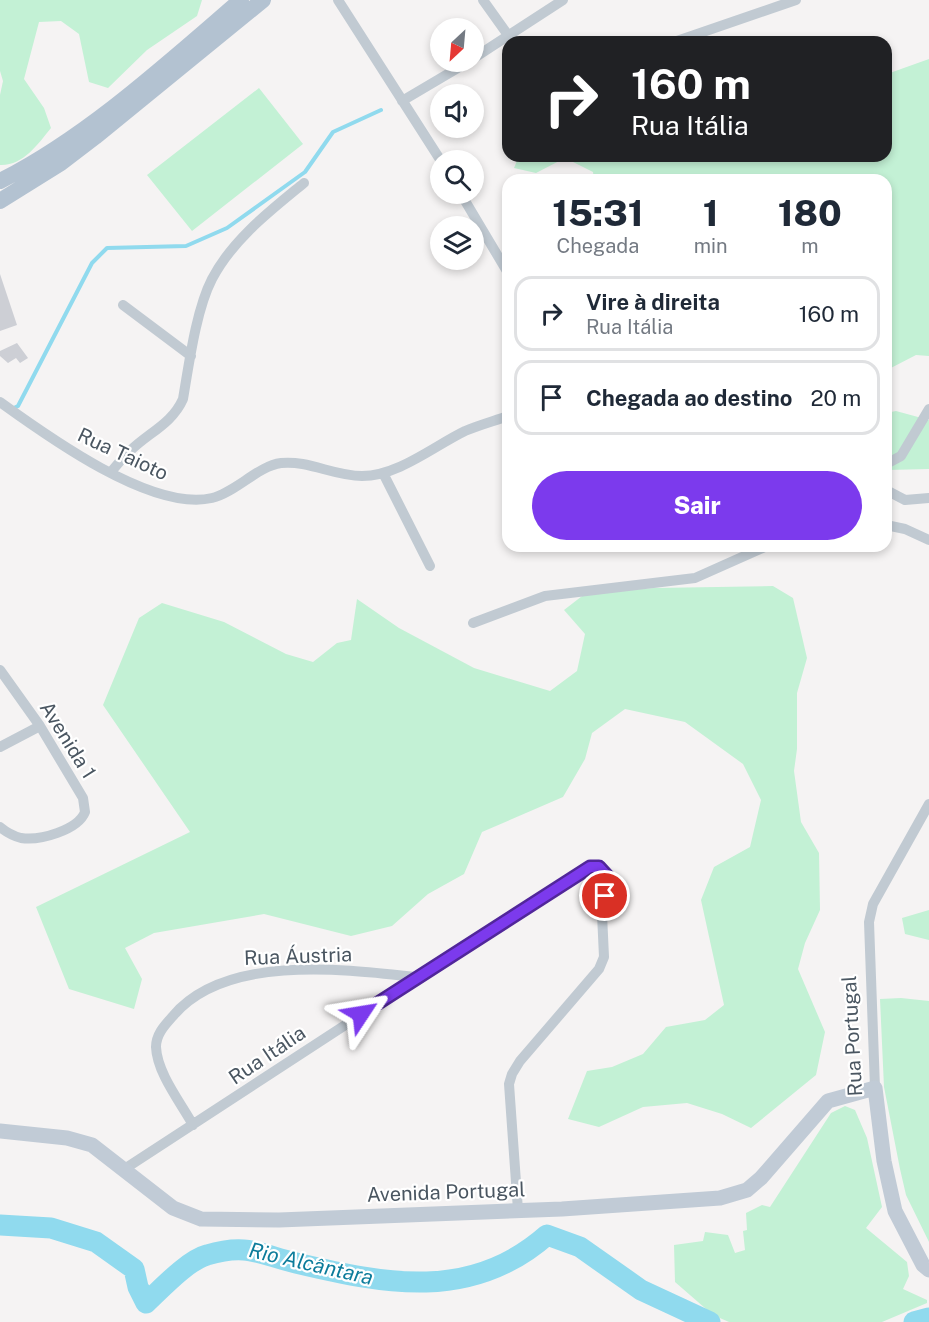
<!DOCTYPE html>
<html lang="pt">
<meta charset="utf-8">
<style>
:root{--surface:#fff;--page:#f2f2f3;--text:#1f2937;--muted:#747a83;--line:#e0e1e3;--accent:#7c3aed}
body{margin:0;font-family:"Public Sans",sans-serif;background:var(--page);color:var(--text);height:100vh;display:flex;flex-direction:column;font-size:22px;white-space:nowrap}
*{box-sizing:border-box;margin:0}
p{font-size:20px;color:var(--muted)}
.icon{flex:none;width:33px;height:33px;fill:none;stroke:currentColor;stroke-width:2;stroke-linecap:round;stroke-linejoin:round}
.map{position:relative;flex:1;overflow:hidden}
.panel{position:absolute;left:502px;top:174px;width:390px;height:378px;display:flex;flex-direction:column;background:var(--surface);border-radius:18px;box-shadow:0 3px 9px #0003}
.panel>*{flex:none}
.hud{position:absolute;left:502px;top:36px;width:390px;height:126px;border-radius:18px;box-shadow:0 3px 9px #0003;background:#202124;color:#fff;overflow:hidden}
.needle{width:39px;rotate:206deg}
.tools{position:absolute;left:430px;top:18px;display:grid;gap:12px}
.tools a{display:grid;place-items:center;width:54px;height:54px;border-radius:50%;background:var(--surface);box-shadow:0 3px 9px #0003;font-size:30px}
.pin{position:absolute;display:grid;place-items:center;width:51px;height:51px;color:#fff;margin:-26px;border:3px solid #fff;border-radius:50%;box-shadow:0 2px 6px #0007}
.me{position:absolute;width:66px;margin:-33px;rotate:57deg;stroke-linejoin:round;filter:drop-shadow(0 0 4px #0008)}
.turn{display:flex;align-items:center;gap:21px;height:126px;padding:0 30px;font-size:27px}
.turn .icon{width:78px;height:78px;stroke-width:2.5}
.turn b{display:block;font-size:42px;line-height:51px}
.eta{display:flex;justify-content:space-evenly;align-items:center;height:102px;text-align:center}
.eta b{font-size:36px;font-weight:800;line-height:42px}
.cta{display:flex;gap:12px;margin-top:auto;padding:12px 30px}
.cta a{flex:1;height:69px;border-radius:36px;background:var(--accent);color:#fff;font-size:24px;font-weight:800;line-height:69px;text-align:center}
ul{padding:0;list-style:none}
li{display:flex;align-items:center;gap:18px;height:75px;margin:0 12px 9px;padding:0 18px;border:3px solid var(--line);border-radius:18px}
li div{flex:1}
li b{display:block;font-size:22px}
li em{font-style:normal}
.map>svg:first-child{display:block}
.green{fill:#c3f1d5}
.lines{fill:none;stroke-linecap:round;stroke-linejoin:round}
.stream{stroke:#90daee;stroke-width:4}
.river{stroke:#90daee;stroke-width:21}
.building{fill:#cdcfd5}
.street{stroke:#c1cad2;stroke-width:10}
.secondary{stroke:#c1cbd6;stroke-width:15}
.primary{stroke:#b3c2d1;stroke-width:16}
.route-casing{stroke:#51269a;stroke-width:15}
.route{stroke:#7c3aed;stroke-width:10}
.labels{text-anchor:middle;stroke-width:4.5;stroke-linejoin:round;paint-order:stroke}
.street-label{font-size:20px;fill:#4a5661;stroke:#fff}
.water-label{font-size:21px;font-style:italic;fill:#0c7c9b;stroke:#fff}
</style>
<div class="map">
<svg width="929" height="1322" viewBox="0 0 929 1322">
<rect width="100%" height="100%" fill="#f5f3f3"/>
<path class="green" d="M0 0H202L197 16 147 50 108 88 89 82 79 34 61 21 39 22 24 79 44 108 51 128C38 144 23 166 0 165V95L3 81 0 71Z
M929 59V356L916 355 887 370 886 180H594L593 172 565 158 536 173 514 168 519 156H886L887 74Z
M259 88 303 144 192 231 147 175Z
M896 411 929 420V469L887 470 886 413Z
M773 586 793 598 807 658 797 693V749L794 771 801 822 819 853 820 910 805 943 798 969 825 1032 816 1075 751 1128 722 1114 687 1103 643 1107 599 1127 568 1119 587 1071 612 1067 643 1054 666 1027 705 1020 724 1005 701 900 714 867 750 847 761 800 743 764 685 722 625 709 592 733 585 759 563 797 482 832 464 874 428 894 392 926 351 936 264 914 154 933 125 948 142 979 134 1009 69 989 36 907 190 832 103 705 139 618 162 603 224 622 286 654 313 662 337 643 351 640 357 599 399 628 474 668 550 691 577 671 585 634 564 610 586 593 654 588Z
M929 910V940L905 934 902 918Z
M901 998 929 1001V1242L906 1195 900 1169 884 1087 880 999Z
M845 1106 855 1110 867 1138 882 1207 866 1228 907 1262 909 1276 903 1289 927 1300V1303L882 1322H729L713 1315 675 1282 674 1245 703 1241 705 1232 728 1235 735 1253 745 1250 743 1231 747 1230 746 1213 762 1205 770 1207 831 1113Z"/>
<g class="lines">
<path class="stream" d="M14 408 18 406 92 263 107 248 186 246 227 228 305 172 333 132 381 110"/>
<path class="river" d="M0 1225 51 1228 96 1242 134 1269 138 1287 146 1303C161 1289 188 1260 207 1255 247 1243 259 1254 296 1263 385 1284 471 1302 547 1235L580 1247 641 1290 710 1322
M914 1322 929 1318"/>
</g>
<path class="building" d="M0 274 17 325 0 331Z
M17 343 28 358 20 363 16 358 8 363 0 356V351Z"/>
<g class="lines">
<path class="street" d="M338 0 441 161
M483 0 513 42
M674 42 796 0
M474 58 563 0
M402 101 468 62
M461 194 508 273
M123 305 191 356
M0 402C47 436 152 512 212 498 236 492 258 466 281 463 308 460 334 476 362 476 398 476 434 446 465 431 479 425 494 421 508 416
M886 464 901 456 929 409
M111 472C117 465 123 457 130 451 148 433 172 424 183 399 189 364 196 310 212 279 233 239 270 211 304 183
M383 473 430 566
M886 490 905 500 929 498
M886 525 905 529 929 540
M473 623 545 596 695 578 767 546
M0 670 40 726 83 798 85 812C78 830 40 841 21 838 13 836 6 832 0 827
M0 747 40 726
M875 1088 869 922 873 904 929 804
M193 1125C181 1103 157 1073 156 1047 156 1034 165 1025 173 1016 225 954 344 969 416 977
M126 1168 537 900 590 867H599L609 878 602 914 604 957 599 969 520 1061 512 1074 509 1084 518 1210"/>
<path class="secondary" d="M0 1131 67 1138 92 1145 173 1208 201 1219 279 1220 562 1209 720 1198 747 1190 761 1178 828 1101 875 1088 884 1161 895 1211 923 1265 929 1270"/>
<path class="primary" d="M0 181C86 138 168 63 241 0
M0 201 61 163 95 137 263 0"/>
</g>
<g class="lines">
<defs>
<path id="route" d="M361 1014 590 867H599L609 878 605 896"/>
</defs>
<use href="#route" class="route-casing"/>
<use href="#route" class="route"/>
</g>
<g class="labels">
<g class="street-label">
<text transform="translate(123 454) rotate(25)" y="7">Rua Taioto</text>
<text transform="translate(68 740) rotate(58)" y="7">Avenida 1</text>
<text transform="translate(298 956) rotate(-2)" y="7">Rua Áustria</text>
<text transform="translate(852 1036) rotate(-93)" y="7">Rua Portugal</text>
<text transform="translate(267 1055) rotate(-34)" y="7">Rua Itália</text>
<text transform="translate(446 1192) rotate(-2)" y="7">Avenida Portugal</text>
</g>
<g class="water-label">
<text transform="translate(311 1264) rotate(13)" y="7">Rio Alcântara</text>
</g>
</g>
</svg>
<div class="tools">
<a><svg class="needle" viewBox="-14 -14 28 28"><path d="M0-13l5 13h-10z" fill="#e53935"/><path d="M0 13l5-13h-10z" fill="#747a83"/></svg></a>
<a><svg class="icon" aria-label="sound" viewBox="0 0 24 24"><path d="M4 9h4l5-4v14l-5-4H4zM17 9q2 3 0 6"/></svg></a>
<a><svg class="icon" aria-label="search" viewBox="0 0 24 24"><circle cx="10" cy="10" r="6"/><path d="M15 15l6 6"/></svg></a>
<a><svg class="icon" aria-label="layers" viewBox="0 0 24 24"><path d="M12 4l9 5-9 5-9-5zM3 14l9 5 9-5"/></svg></a>
</div>
<div class="pin" style="left:605px;top:896px;background:#d93025"><svg class="icon" aria-label="arrive" viewBox="0 0 24 24"><path d="M6 21V4h12l-3 4 3 4H6"/></svg></div>
<svg class="me" style="left:361px;top:1014px" viewBox="-20 -20 40 40"><path d="M0-17L14 15 0 8-14 15z" fill="#7c3aed" stroke="#fff" stroke-width="4"/></svg>
<div class="hud">
<div class="turn"><svg class="icon" aria-label="right" viewBox="0 0 24 24"><path d="M7 20v-9h11M14 6l5 5-5 5"/></svg><div><b>160 m</b>Rua Itália</div></div>
</div>
<section class="panel">
<div class="eta">
<div><b>15:31</b><p>Chegada</p></div>
<div><b>1</b><p>min</p></div>
<div><b>180</b><p>m</p></div>
</div>
<ul>
<li><svg class="icon" aria-label="right" viewBox="0 0 24 24"><path d="M7 20v-9h11M14 6l5 5-5 5"/></svg><div><b>Vire à direita</b><p>Rua Itália</p></div><em>160 m</em></li>
<li><svg class="icon" aria-label="arrive" viewBox="0 0 24 24"><path d="M6 21V4h12l-3 4 3 4H6"/></svg><div><b>Chegada ao destino</b></div><em>20 m</em></li>
</ul>
<div class="cta"><a>Sair</a></div>
</section>
</div>
